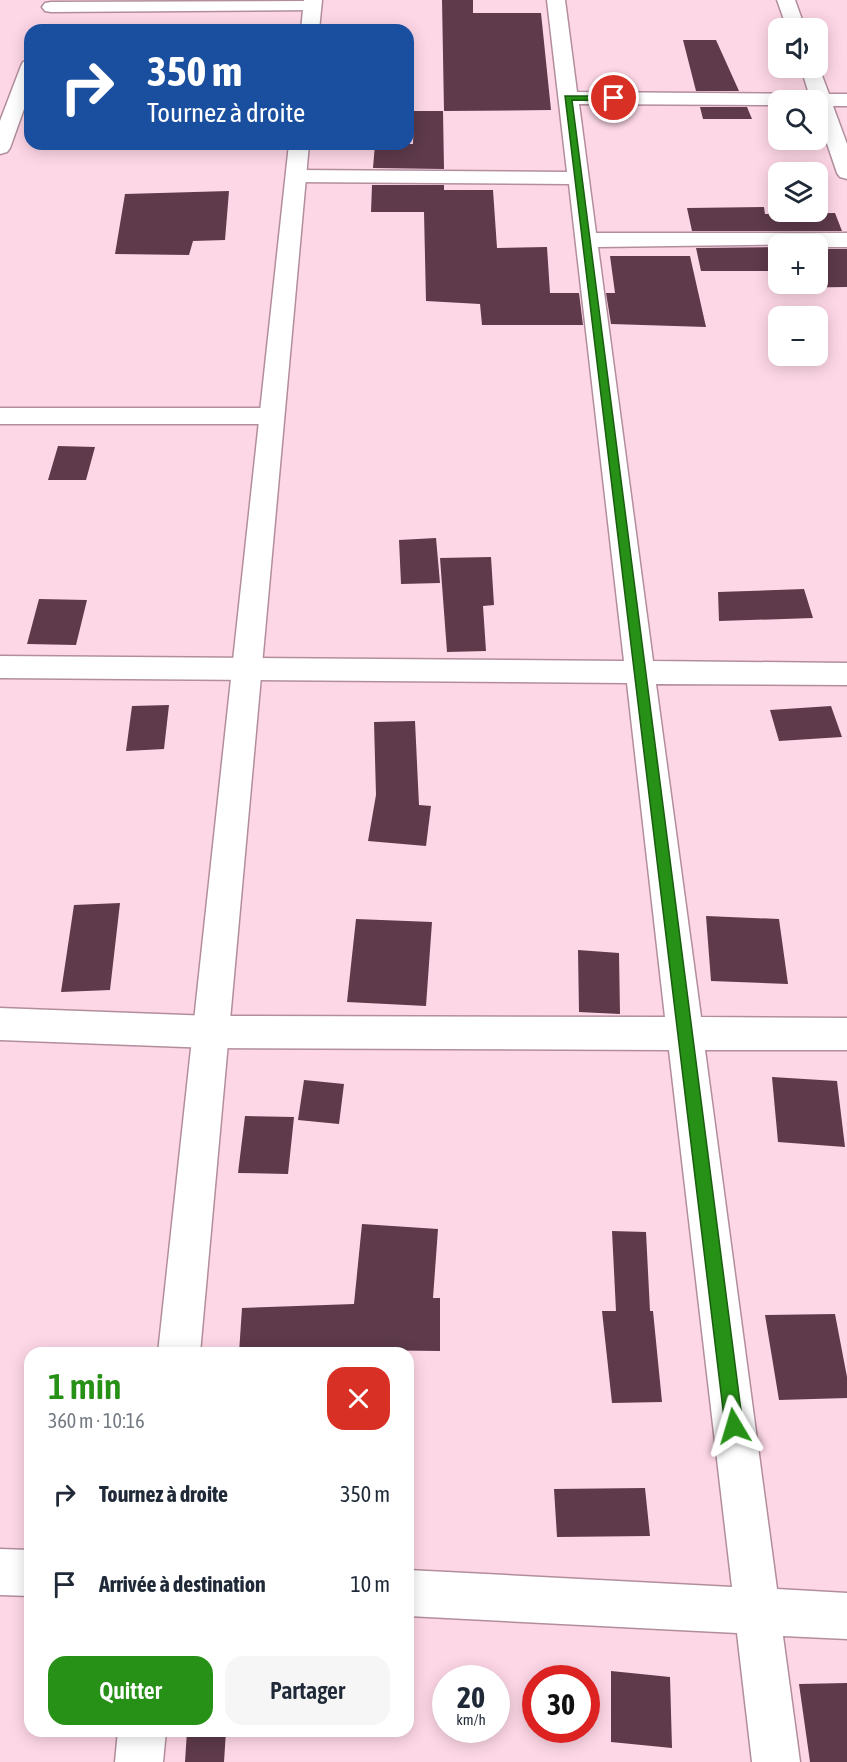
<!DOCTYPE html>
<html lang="fr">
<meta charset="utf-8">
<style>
:root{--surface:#fff;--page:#f6f6f7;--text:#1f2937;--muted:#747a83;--accent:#269116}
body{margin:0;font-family:"Asap Condensed",sans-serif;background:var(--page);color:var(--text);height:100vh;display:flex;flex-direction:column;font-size:22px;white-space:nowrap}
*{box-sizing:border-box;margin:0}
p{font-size:20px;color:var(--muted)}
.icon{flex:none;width:33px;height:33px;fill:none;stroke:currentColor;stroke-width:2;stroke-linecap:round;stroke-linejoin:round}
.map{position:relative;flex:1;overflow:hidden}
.panel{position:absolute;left:24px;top:1347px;width:390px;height:390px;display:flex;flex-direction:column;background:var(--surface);border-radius:18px;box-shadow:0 3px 15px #0003}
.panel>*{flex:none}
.hud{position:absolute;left:24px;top:24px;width:390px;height:126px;border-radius:18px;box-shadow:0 3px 15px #0003;background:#1a4fa0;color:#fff;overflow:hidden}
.fabs{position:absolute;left:768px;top:18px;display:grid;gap:12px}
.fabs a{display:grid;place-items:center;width:60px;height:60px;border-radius:12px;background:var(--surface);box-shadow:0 3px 15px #0003;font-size:30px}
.speed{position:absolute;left:432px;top:1665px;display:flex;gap:12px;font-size:30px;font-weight:700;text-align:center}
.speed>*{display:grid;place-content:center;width:78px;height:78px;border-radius:50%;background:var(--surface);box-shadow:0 3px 15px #0003;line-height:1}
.speed small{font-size:15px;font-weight:400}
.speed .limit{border:9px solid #d22;background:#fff;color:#111}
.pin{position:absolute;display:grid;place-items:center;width:51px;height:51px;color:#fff;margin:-26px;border:3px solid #fff;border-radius:50%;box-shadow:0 2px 6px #0007}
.me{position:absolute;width:66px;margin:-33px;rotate:353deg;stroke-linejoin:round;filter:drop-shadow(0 0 4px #0008)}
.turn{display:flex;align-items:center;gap:21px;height:126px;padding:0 24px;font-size:27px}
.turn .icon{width:78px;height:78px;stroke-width:2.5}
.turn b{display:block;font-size:42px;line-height:51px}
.round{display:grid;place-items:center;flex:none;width:63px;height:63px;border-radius:18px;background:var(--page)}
.overview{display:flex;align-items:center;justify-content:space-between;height:102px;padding:0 24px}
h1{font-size:36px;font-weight:600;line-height:45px;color:var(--accent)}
.button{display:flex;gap:12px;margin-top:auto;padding:12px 24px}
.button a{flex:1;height:69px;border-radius:18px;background:var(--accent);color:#fff;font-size:24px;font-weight:600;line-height:69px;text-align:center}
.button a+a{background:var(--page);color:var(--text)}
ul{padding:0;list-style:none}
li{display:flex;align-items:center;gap:18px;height:90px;padding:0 24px}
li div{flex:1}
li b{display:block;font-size:22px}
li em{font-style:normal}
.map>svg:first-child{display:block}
.building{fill:#5e3a4a}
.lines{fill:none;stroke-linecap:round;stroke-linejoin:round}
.street-casing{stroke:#b28e9d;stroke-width:3}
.secondary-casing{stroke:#b28e9d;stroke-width:3}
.street{fill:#fff;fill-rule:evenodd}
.secondary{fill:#fff;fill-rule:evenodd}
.route{fill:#269116;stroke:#195e0e;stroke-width:1.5}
</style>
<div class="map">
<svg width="847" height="1762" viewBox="0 0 847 1762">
<rect width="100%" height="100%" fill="#fed7e7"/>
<path class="building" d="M442 0H473V13H541L551 110 444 111Z
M683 40H716L739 91H696Z
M700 107H747L752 119H703Z
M414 111H443L444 169 373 168 375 144H413Z
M372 185H444V190H493L497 248 547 247 550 293H579L583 325H482L480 304 426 301 424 212H371Z
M229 191 225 240 193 241 189 255 115 254 125 194Z
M764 207 765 214 835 213 842 231H692L687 208Z
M778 247V284H818V249H847V287L776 288 771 271H701L696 248Z
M610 256H690L706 327 611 324 606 293H615Z
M58 446 95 447 86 480H48Z
M436 538 440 583 401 584 399 540Z
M491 557 494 605 483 606 486 651 447 652 440 558Z
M804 589 813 618 719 621 718 592Z
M39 599 87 600 76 645 27 644Z
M169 705 164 749 126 751 132 706Z
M831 706 842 737 779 741 770 710Z
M415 721 419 805 431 806 426 846 368 841 376 795 374 722Z
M120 903 110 990 61 992 74 905Z
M706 916 779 919 788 984 711 981Z
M356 919 432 922 426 1006 347 1002Z
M578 950 619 953 620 1014 579 1012Z
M772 1077 837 1081 845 1147 778 1142Z
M304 1080 344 1084 339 1124 298 1120Z
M245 1116 294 1117 288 1174 238 1173Z
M362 1224 438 1229 433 1298H440V1351L357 1350V1353H239L242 1308 354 1304Z
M612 1231 646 1232 650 1311H653L662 1402 612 1403 602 1311H616Z
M835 1314 847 1377V1398L779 1400 765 1315Z
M645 1488 650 1536 557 1537 554 1489Z
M611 1671 670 1677 672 1748 611 1742Z
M847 1683V1762H810L799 1684Z
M187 1731H226L224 1762H185Z"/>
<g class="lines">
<defs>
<path id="street" d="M547 0H565L577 92 809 94 801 68H818V65L829 94H847V106H833L847 144V179L840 177 837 173 818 117V100H778V105L579 104 596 233H847V247H818V244L598 247 653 661 847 663V685L656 684 701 1017 847 1018V1050H705L777 1589 847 1593V1639L783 1636 800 1762H752L737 1633 408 1616V1570L732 1587 669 1050 211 1048 0 1040V1008L211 1016 665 1017 627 683 0 678V656L624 661 569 184 296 182 289 180 286 176 289 172 296 170 567 172Z
M777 0H795L805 28H787Z
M312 1 318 2 321 6 318 10 51 12 45 11 42 7 45 3 51 2Z
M30 60V92L10 148 7 152 0 154V121L21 66 23 62Z
M0 408H272L281 410 284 416 281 422 272 424H0Z
M0 1549 30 1550V1596L0 1595Z"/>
<path id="secondary" d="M304 0H322L319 30H301Z
M289 144H309L200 1353H158Z
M118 1731H166L163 1762H115Z"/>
</defs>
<use href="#street" class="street-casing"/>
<use href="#secondary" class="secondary-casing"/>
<use href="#street" class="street"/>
<use href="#secondary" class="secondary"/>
</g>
<path class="route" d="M565 96H614L618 98 614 101 572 100 743 1426 740 1432 734 1434 728 1432 725 1426Z"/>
</svg>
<div class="fabs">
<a><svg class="icon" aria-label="sound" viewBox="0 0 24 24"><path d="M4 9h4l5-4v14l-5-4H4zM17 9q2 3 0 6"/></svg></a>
<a><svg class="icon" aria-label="search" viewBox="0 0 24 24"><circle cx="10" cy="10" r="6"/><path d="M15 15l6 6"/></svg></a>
<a><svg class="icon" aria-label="layers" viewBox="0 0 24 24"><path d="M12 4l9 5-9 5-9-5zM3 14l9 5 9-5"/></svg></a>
<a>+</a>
<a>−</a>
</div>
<div class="speed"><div>20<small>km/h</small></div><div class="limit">30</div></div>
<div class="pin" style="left:614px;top:98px;background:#d93025"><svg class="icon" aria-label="arrive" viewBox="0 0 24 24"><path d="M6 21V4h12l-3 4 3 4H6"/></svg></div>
<svg class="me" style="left:734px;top:1426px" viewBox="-20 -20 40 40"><path d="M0-17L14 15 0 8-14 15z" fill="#269116" stroke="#fff" stroke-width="4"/></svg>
<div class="hud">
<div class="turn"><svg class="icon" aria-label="right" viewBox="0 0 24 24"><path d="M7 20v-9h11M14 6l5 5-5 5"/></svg><div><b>350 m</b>Tournez à droite</div></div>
</div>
<section class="panel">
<div class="overview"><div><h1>1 min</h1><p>360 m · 10:16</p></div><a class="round" style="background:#d93025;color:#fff"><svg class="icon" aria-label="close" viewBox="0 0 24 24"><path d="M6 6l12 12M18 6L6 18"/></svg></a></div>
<ul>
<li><svg class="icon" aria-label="right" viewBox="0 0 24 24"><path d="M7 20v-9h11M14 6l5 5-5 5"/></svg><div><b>Tournez à droite</b></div><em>350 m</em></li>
<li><svg class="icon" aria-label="arrive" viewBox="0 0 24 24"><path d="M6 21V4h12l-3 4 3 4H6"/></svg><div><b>Arrivée à destination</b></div><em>10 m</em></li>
</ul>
<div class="button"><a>Quitter</a><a>Partager</a></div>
</section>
</div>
